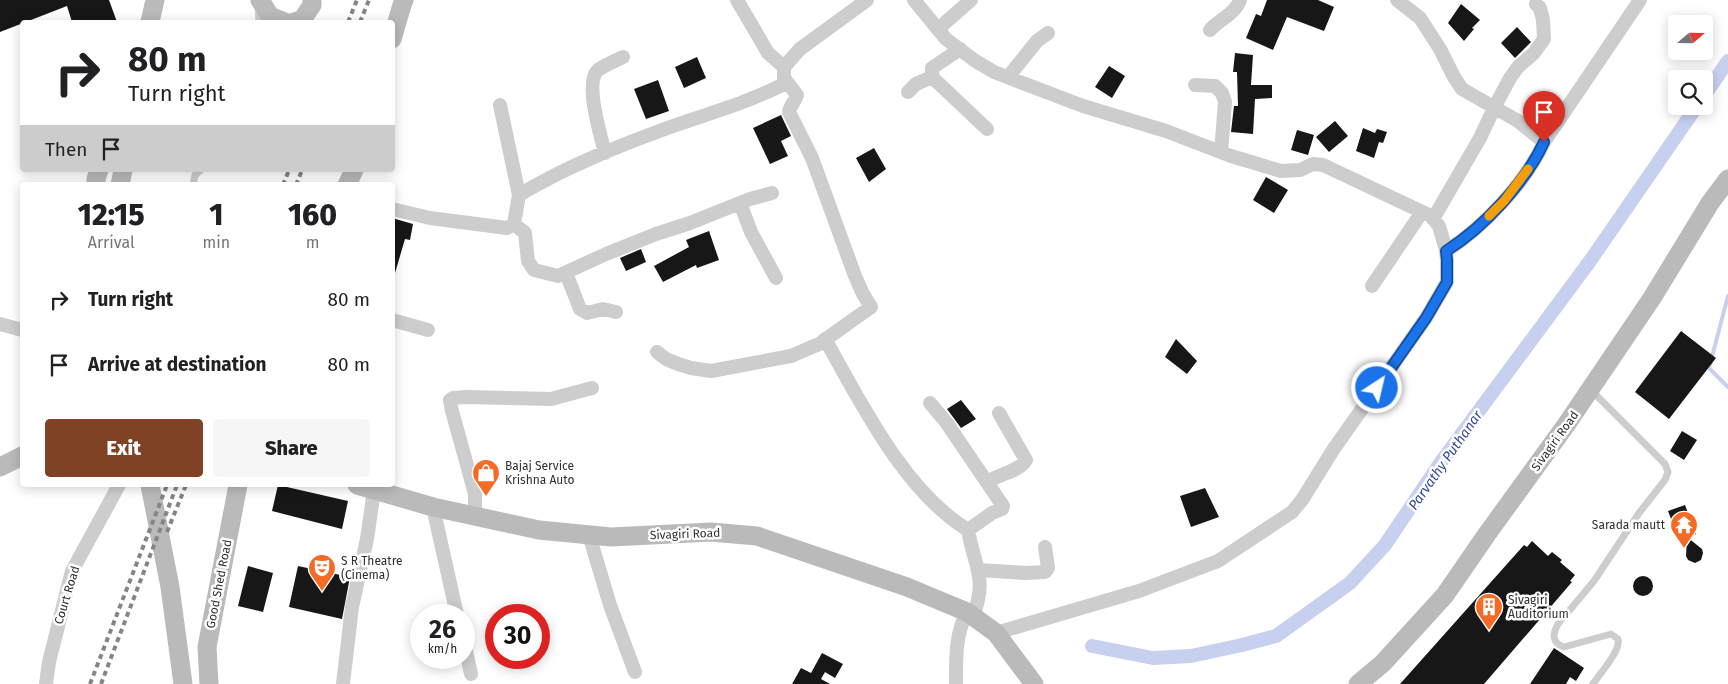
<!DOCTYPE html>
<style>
:root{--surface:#fff;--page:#f6f6f6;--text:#202124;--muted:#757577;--accent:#804224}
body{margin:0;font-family:"Fira Sans",sans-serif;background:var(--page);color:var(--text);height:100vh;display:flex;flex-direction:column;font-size:19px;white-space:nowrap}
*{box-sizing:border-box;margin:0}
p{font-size:16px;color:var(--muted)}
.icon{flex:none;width:28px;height:28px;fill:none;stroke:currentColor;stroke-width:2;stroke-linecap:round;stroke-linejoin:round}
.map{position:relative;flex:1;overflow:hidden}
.details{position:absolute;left:20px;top:182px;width:375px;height:305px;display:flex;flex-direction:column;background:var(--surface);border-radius:5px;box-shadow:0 2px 12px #0003}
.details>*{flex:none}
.banner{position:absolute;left:20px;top:20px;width:375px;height:152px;border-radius:5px;box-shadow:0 2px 12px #0003;background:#fff;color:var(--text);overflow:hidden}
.needle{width:32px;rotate:70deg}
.buttons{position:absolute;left:1668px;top:15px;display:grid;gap:10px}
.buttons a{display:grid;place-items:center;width:45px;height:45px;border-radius:5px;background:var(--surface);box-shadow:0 2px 12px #0003;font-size:25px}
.speed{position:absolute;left:410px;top:604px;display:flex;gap:10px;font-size:25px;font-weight:700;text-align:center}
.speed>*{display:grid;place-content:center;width:65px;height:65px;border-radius:50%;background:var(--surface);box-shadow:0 2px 12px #0003;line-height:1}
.speed small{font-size:12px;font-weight:400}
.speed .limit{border:8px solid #d22;background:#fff;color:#111}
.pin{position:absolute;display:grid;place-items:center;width:42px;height:42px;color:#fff;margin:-51px -21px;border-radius:50% 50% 50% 0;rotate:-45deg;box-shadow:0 0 5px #0007}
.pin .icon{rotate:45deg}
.me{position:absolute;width:55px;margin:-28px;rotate:35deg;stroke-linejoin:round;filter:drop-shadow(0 0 4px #0008)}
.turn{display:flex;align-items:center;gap:18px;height:105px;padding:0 25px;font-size:22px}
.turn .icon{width:65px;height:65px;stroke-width:2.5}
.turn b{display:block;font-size:35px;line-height:42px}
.then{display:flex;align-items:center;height:48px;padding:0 25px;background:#0003;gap:10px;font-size:19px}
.eta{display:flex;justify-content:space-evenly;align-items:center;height:85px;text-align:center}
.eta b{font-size:30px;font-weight:800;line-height:35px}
.cta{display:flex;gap:10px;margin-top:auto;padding:10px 25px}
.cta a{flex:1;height:58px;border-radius:5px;background:var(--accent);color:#fff;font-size:20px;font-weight:800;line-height:58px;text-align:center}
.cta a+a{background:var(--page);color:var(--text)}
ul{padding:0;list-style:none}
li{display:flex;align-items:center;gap:15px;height:65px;padding:0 25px}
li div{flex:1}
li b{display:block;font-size:19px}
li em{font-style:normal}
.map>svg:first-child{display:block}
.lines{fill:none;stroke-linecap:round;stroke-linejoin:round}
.stream{stroke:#c8d0f0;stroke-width:4}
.canal{stroke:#c8d0f0;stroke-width:14}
.building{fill:#171717}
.lane{stroke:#cdcdcd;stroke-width:7}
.street{stroke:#cdcdcd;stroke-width:14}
.secondary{stroke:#bababa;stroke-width:19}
.rail{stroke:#858585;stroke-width:4;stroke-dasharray:5 4;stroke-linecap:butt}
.route-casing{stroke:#114b97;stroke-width:12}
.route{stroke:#1a73e8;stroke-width:9}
.slow{stroke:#f59e0b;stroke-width:9}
.labels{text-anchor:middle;stroke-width:5;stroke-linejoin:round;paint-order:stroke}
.street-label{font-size:12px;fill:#303030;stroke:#fff}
.poi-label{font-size:12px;fill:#303030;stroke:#fff;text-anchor:start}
.water-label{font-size:14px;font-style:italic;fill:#364a9b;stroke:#fff}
</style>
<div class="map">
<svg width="1728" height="684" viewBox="0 0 1728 684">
<rect width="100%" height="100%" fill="#fff"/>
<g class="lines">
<path class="stream" d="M1728 296 1709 368 1728 387"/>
<path class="canal" d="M1704 96 1728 61
M1092 646 1153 658 1191 656 1242 645 1276 636 1350 583 1385 545 1441 462 1590 261 1697 106"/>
</g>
<path class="building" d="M0 0H109L117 22H72L67 6 0 32Z
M1267 0H1318L1334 7 1324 31 1287 17 1273 50 1246 38 1256 14 1261 16Z
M1461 4 1480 20 1472 28 1474 29 1464 41 1448 23Z
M1517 27 1531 42 1515 58 1501 43Z
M1235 53 1253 55 1251 85H1272V98L1255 99 1253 134 1231 132 1234 106H1238L1237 72H1233Z
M697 57 706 78 684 88 675 67Z
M1109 66 1125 76 1112 98 1095 87Z
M658 80 669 111 646 119 634 89Z
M781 115 791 136 781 141 788 156 770 164 753 128Z
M1335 121 1348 136 1329 152 1316 137Z
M1363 128 1375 133 1377 129 1387 132 1383 143 1379 142 1374 158 1356 151Z
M1297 130 1314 135 1308 155 1291 150Z
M874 148 886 169 869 182 856 158Z
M1266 177 1288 190 1274 213 1253 200Z
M392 218 413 224 410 240 405 239 395 273H392Z
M709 231 719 260 697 268 696 265 663 282 654 266 689 247 686 240Z
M641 249 646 262 626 271 620 258Z
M1681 331 1716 358 1669 419 1635 392Z
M1176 339 1197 361 1187 374 1165 357Z
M961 400 976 419 961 428 947 409Z
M1682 431 1697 440 1684 460 1670 451Z
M278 485 348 501 342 529 272 511Z
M1205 488 1219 517 1191 527 1180 496Z
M1685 505 1696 534 1687 537 1702 549 1703 553 1701 560 1695 563 1688 560 1686 556 1687 537 1679 540 1668 511Z
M1532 541 1548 556 1552 552 1562 560 1560 562 1575 575 1570 581 1572 582 1484 684H1400L1524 545 1527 547Z
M248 566 273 573 263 612 238 606Z
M298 566 350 577 342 619 289 607Z
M1633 586a10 10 0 1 1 20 0a10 10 0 1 1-20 0Z
M1554 648 1584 668 1576 681 1570 677 1566 684H1530Z
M822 653 843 664 835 678 825 672 821 679 830 684H792L801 668 811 673Z"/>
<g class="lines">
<path class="lane" d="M258 5 259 22
M193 185 195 175 201 170
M1591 390 1665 464 1668 472 1665 480 1639 513 1594 581 1558 624C1553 633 1551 643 1564 647L1611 634 1618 639C1621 651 1600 673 1593 684"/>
<path class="street" d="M737 0 768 53 784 67
M914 0 946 39 974 60 994 72 1083 106 1166 131 1231 156 1281 171 1300 170 1313 164 1323 165 1431 216 1439 226 1446 250
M1397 0 1420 18 1440 49 1454 77 1462 89 1518 121 1544 142
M938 29 971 0
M1210 30C1220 19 1235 14 1240 0
M960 49 932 68V77L987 129
M1008 77 1037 41 1048 33
M1195 85 1215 86 1222 93 1225 102 1221 152
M908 92 916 84 932 77
M500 105 519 195
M605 153C601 137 584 82 598 70 605 65 615 61 623 57
M740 203 751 232 776 278
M392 209 430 218 507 228 514 224 519 195C567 166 621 145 673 126 710 113 749 102 784 84V67L800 49 867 0
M1433 219 1480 138 1494 108 1510 78 1518 67 1534 53 1544 39 1543 20 1540 8 1536 4
M514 224 525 233 528 261 534 270 558 276 606 254 656 234 690 223 750 199 772 193
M566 273 580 309 587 313 603 309 616 312
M1372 286 1422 212
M392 320 428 330
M0 324 22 330
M825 339C861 403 904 491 968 530 974 566 988 578 973 616
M657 352 666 359 678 364 691 368 711 371 791 356 819 344 871 307 863 294 855 276 812 158 789 112C790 105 795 102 797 95L784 78
M930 403 946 422 1003 506 1002 509 992 513 968 530
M987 482C998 474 1019 472 1026 460L999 413
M433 507 457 615
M475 517V494L452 411 450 400 453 398 466 397 551 399 592 388
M589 535 610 605 635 672
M979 570 1026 573 1045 572 1048 568 1045 547
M996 633 1139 591 1218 561 1292 512 1302 500 1333 450 1426 318 1447 282V260L1446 251C1483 228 1526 182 1544 142L1640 0
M464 642 471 674
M46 684 49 662 72 571 119 485
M343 684 352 607 367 539 374 490
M956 684C956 659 955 635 967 612"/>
<path class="secondary" d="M260 0 270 16 285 22
M150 22 155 0
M294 22 302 20 312 5V0
M392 39 402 5 404 0
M96 185V179L99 170
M120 185 123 170
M347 185 354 170
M0 467 22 456
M150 485 170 587 183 684
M357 485 433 507 539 530 611 537 711 532 757 536 907 587 967 612 996 633 1034 684
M209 684 207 647 238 485
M1358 684 1383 663 1445 595 1487 534 1566 425 1652 298 1710 203 1728 179"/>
<path class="rail" d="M348 22 357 0
M360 22 369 0
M283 185 289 170
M296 185 302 170
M167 532 186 485
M90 684 167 485
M101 684 177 485"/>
</g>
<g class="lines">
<defs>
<path id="route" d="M1377 388 1426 318 1447 282V260L1446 251C1483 228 1526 182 1544 142"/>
</defs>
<use href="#route" class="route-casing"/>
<use href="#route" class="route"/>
<path class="slow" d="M1489 216 1504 201 1528 169"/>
</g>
<defs>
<symbol id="shop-pin" viewBox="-11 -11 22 30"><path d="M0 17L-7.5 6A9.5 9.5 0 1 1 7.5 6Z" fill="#f56b25" stroke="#fff"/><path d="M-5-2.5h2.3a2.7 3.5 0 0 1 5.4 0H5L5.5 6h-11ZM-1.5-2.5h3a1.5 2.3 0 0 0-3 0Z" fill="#fff"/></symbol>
<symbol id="temple-pin" viewBox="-11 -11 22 30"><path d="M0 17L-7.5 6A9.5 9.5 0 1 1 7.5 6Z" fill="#f56b25" stroke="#fff"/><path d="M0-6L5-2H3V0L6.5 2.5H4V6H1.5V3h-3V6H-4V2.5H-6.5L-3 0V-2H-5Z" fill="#fff"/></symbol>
<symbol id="theatre-pin" viewBox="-11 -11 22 30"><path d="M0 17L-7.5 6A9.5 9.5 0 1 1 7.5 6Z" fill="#f56b25" stroke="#fff"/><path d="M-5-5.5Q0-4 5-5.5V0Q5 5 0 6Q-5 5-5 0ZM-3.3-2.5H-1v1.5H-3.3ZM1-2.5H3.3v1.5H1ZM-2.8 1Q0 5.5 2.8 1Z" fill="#fff"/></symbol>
<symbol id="building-pin" viewBox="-11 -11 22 30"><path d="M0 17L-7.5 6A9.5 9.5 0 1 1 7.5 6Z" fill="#f56b25" stroke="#fff"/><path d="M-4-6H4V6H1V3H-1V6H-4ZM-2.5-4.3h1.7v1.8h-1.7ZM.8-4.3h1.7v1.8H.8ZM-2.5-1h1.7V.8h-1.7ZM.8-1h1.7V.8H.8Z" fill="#fff"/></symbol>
</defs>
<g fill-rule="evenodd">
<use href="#shop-pin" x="470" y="457" width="32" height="43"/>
<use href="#temple-pin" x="1668" y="509" width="32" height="43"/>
<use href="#theatre-pin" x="306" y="552" width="32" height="43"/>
<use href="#building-pin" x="1473" y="591" width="32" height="43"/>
</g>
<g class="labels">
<g class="street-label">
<text transform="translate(1555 441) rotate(-54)" y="4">Sivagiri Road</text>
<text transform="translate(685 534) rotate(-2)" y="4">Sivagiri Road</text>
<text transform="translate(219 584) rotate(-79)" y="4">Good Shed Road</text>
<text transform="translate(67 595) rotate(-73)" y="4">Court Road</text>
</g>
<g class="poi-label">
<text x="505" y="470">Bajaj Service<tspan x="505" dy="14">Krishna Auto</tspan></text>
<text x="1665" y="529" text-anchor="end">Sarada mautt</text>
<text x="341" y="565">S R Theatre<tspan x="341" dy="14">(Cinema)</tspan></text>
<text x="1508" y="604">Sivagiri<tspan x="1508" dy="14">Auditorium</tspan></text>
</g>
<g class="water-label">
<text transform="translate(1445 460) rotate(-55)" y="5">Parvathy Puthanar</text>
</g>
</g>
</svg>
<div class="buttons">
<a><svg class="needle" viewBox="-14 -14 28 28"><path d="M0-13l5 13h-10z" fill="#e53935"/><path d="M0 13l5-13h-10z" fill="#757577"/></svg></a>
<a><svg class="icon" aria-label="search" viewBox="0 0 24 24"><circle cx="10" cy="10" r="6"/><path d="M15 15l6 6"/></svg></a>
</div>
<div class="speed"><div>26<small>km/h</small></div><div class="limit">30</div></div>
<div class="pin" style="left:1544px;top:142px;background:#d93025"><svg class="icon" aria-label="arrive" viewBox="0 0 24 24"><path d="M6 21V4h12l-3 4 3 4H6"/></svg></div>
<svg class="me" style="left:1377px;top:388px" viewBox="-20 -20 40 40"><circle r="17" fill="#1a73e8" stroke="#fff" stroke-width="3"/><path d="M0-11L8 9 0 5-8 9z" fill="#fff"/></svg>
<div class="banner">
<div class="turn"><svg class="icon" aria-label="right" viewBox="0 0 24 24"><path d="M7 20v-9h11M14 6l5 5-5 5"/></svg><div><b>80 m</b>Turn right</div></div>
<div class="then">Then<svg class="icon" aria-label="arrive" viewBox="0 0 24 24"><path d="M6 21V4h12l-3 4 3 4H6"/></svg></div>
</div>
<section class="details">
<div class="eta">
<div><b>12:15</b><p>Arrival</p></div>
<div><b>1</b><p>min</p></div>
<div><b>160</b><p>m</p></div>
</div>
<ul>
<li><svg class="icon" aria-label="right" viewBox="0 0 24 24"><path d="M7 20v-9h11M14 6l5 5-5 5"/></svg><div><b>Turn right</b></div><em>80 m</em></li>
<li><svg class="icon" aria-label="arrive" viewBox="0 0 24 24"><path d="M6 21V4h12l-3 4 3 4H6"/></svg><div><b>Arrive at destination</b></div><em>80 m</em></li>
</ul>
<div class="cta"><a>Exit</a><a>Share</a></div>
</section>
</div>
